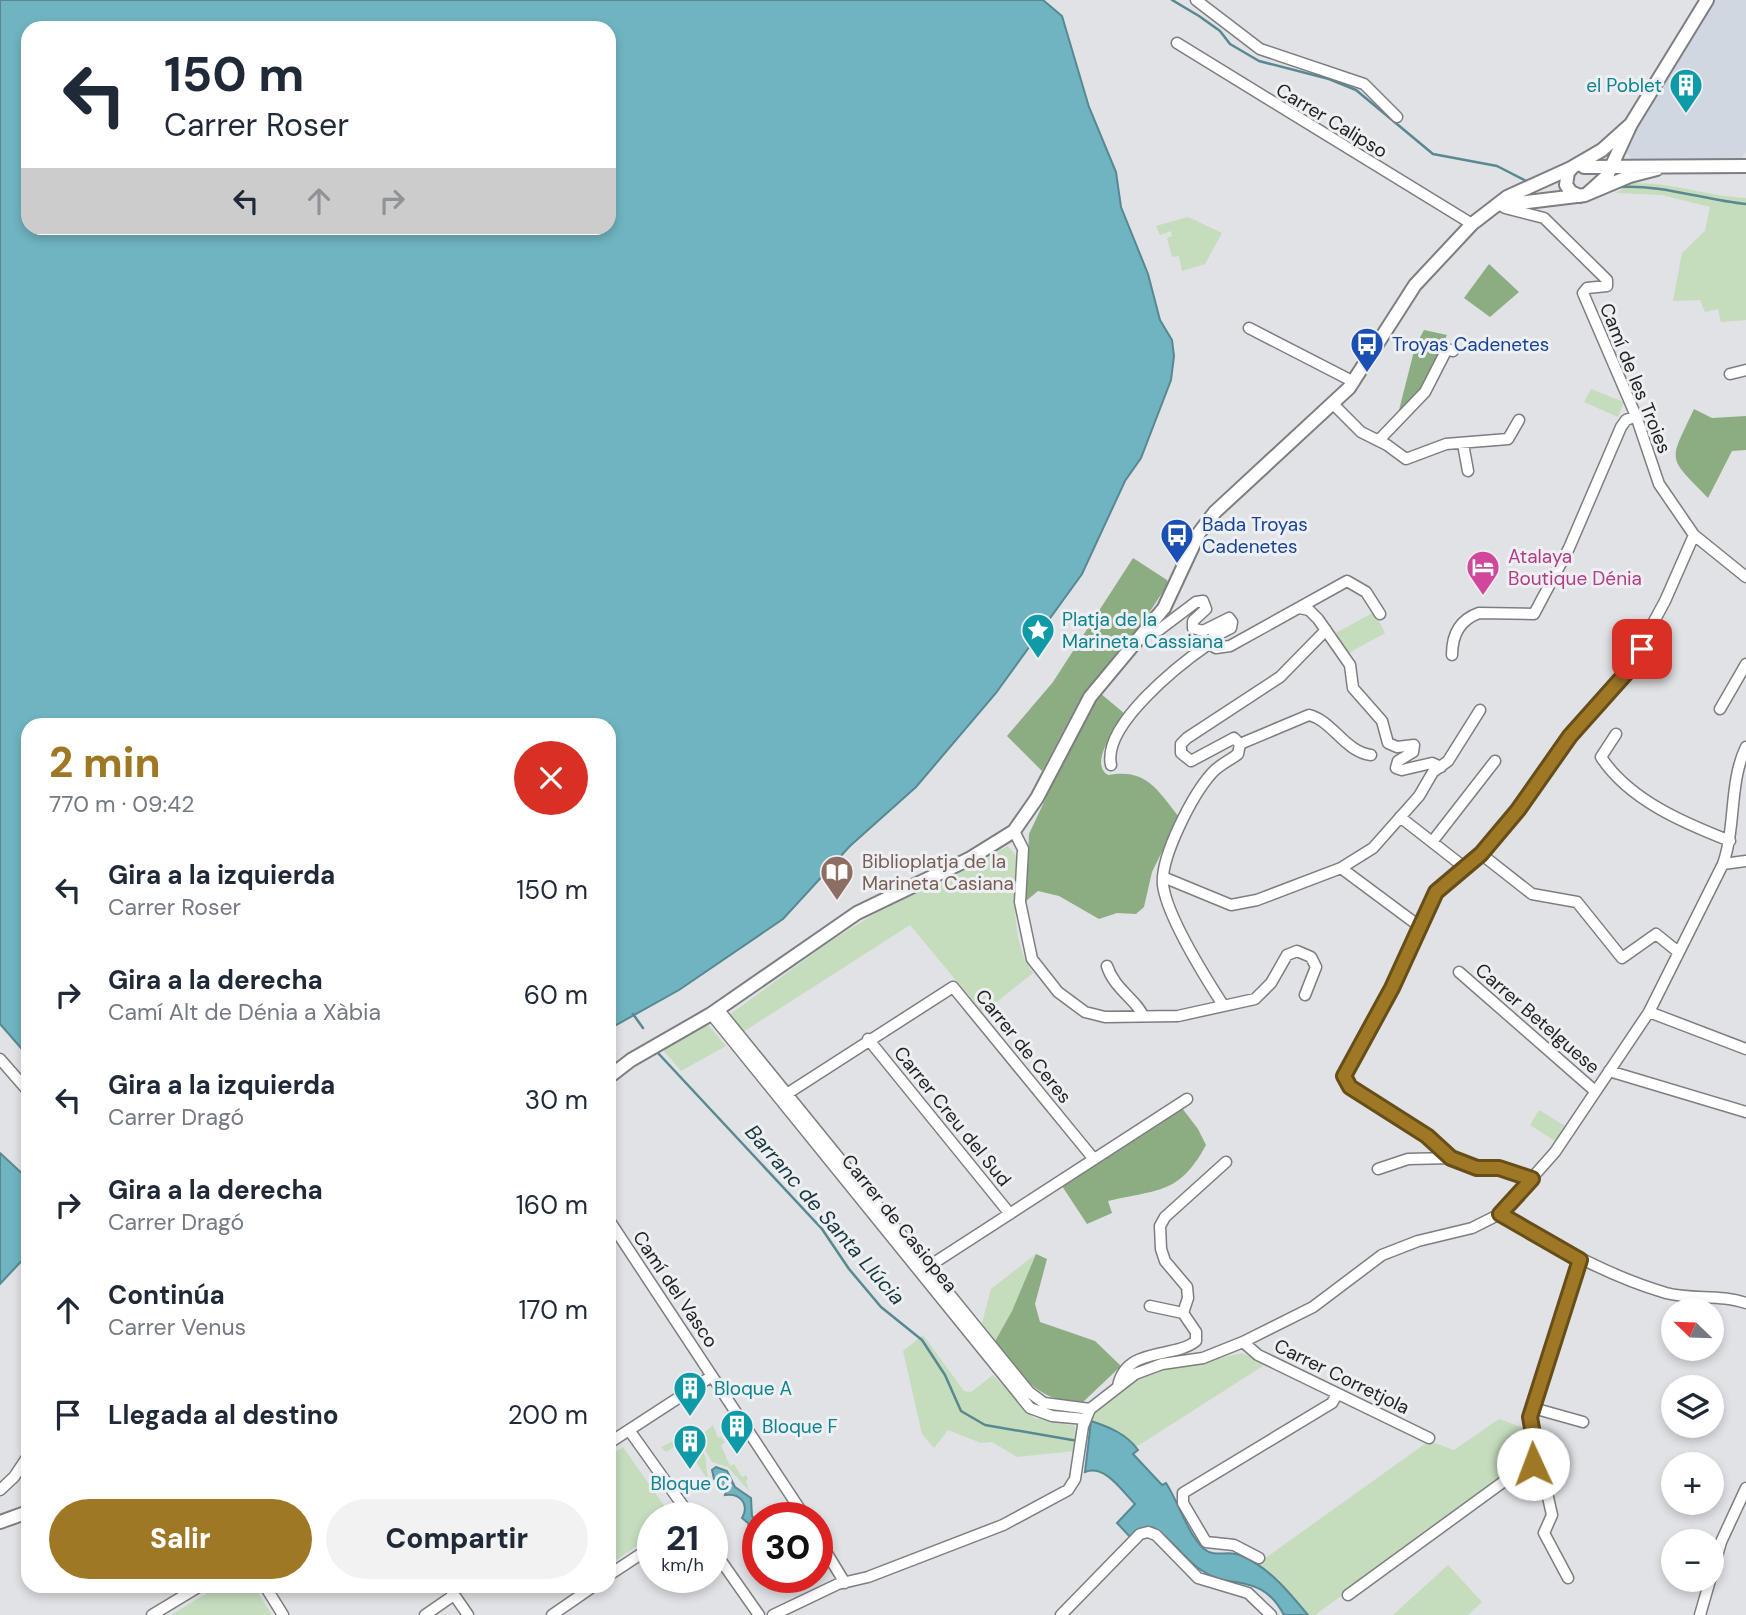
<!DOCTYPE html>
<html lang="es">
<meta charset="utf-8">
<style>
:root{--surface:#fff;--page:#f2f2f3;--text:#1f2937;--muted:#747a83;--accent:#9f7826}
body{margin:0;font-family:"DM Sans",sans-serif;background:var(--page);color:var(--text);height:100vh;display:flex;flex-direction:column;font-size:26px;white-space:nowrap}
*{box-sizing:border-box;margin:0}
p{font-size:23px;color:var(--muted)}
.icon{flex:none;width:38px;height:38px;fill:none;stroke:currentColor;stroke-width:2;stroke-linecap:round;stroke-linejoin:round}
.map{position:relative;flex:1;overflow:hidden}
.drawer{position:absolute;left:21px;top:718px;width:595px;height:875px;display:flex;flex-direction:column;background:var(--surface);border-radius:21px;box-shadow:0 4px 10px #0003}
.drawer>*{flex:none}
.top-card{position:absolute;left:21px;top:21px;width:595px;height:214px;border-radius:21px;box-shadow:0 4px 10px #0003;background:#fff;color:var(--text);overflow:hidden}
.needle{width:46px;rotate:293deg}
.controls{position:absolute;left:1661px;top:1298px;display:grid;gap:14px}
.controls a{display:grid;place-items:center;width:63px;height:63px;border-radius:50%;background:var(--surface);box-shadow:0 4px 10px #0003;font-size:35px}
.speed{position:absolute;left:637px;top:1502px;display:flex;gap:14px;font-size:35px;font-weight:700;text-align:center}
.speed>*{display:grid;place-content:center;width:91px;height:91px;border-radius:50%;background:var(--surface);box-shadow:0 4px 10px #0003;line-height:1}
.speed small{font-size:18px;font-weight:400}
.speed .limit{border:10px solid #d22;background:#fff;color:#111}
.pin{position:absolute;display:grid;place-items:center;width:60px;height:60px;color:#fff;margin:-30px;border-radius:14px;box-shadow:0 4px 10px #0006}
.me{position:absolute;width:77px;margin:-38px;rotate:358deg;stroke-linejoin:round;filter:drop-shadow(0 0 5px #0008)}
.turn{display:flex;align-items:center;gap:24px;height:147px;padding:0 28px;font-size:32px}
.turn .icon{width:91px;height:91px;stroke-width:2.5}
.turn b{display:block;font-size:49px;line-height:60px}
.lanes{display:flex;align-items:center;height:66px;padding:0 28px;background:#0003;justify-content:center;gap:35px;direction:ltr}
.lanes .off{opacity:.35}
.round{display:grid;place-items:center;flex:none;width:74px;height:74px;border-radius:37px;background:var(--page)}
.summary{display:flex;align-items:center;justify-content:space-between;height:119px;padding:0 28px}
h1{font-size:42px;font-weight:800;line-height:52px;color:var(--accent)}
.button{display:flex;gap:14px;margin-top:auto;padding:14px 28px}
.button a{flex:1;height:80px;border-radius:42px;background:var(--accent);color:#fff;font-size:28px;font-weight:800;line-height:80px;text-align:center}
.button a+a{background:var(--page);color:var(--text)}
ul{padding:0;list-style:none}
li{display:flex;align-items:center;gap:21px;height:105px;padding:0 28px}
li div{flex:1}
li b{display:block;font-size:26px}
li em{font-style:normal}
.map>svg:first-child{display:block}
.built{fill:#d1d7e0}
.green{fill:#c5dcbd}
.forest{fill:#8cad81}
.water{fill:#6fb4c0;stroke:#588891;stroke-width:2;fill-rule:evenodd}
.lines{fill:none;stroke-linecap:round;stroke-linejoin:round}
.stream{stroke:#588891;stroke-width:2.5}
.minor-casing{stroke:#7d7e81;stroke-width:13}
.tertiary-casing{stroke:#7d7e81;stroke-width:16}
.minor{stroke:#fff;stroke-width:10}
.tertiary{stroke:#fff;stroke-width:12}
.route-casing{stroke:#674e19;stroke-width:18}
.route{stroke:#9f7826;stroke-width:12}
.labels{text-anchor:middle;stroke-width:6;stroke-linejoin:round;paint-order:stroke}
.culture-label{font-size:19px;fill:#0d838f;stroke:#eeeff2;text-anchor:start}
.street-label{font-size:19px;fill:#222223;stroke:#eeeff2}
.transit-label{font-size:19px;fill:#164399;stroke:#eeeff2;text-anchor:start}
.hotel-label{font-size:19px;fill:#b23c85;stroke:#eeeff2;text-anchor:start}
.education-label{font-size:19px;fill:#785e54;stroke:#eeeff2;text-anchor:start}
.water-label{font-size:21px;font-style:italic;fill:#16383e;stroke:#eeeff2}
</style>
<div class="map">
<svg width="1746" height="1615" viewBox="0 0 1746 1615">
<rect width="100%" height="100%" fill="#e0e2e5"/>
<path class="built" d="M1714 0H1746V152L1742 158 1634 162 1627 153 1631 135Z"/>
<path class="green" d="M1631 183C1671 182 1707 196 1746 198V320L1721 322 1718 309 1705 312 1700 300 1673 301 1682 253 1705 231 1710 207 1662 195 1616 193Z
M1188 217 1222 233 1205 264 1182 271 1179 256 1172 257 1167 238 1172 236 1171 231 1160 235 1156 226Z
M1591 389 1624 402 1618 417 1584 402Z
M1374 612 1385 633 1345 655 1334 634Z
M1008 846 1016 856C1016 895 1009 938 1033 973L983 1013 910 925 743 1032 729 1015 832 940 881 910Z
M705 1026H709L726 1046 681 1071 663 1050Z
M1539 1110 1565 1126 1555 1141 1530 1125Z
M1036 1254 1012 1311 994 1343 981 1327 991 1289Z
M923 1335 964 1391 971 1392 993 1375 1034 1418 1075 1426 1074 1451 1017 1457 992 1442 981 1443 948 1430 934 1448 922 1434 903 1351Z
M1242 1353 1266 1364 1136 1447 1126 1437 1091 1421C1118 1367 1191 1366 1242 1353Z
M1499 1419 1524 1428 1532 1453 1508 1475 1315 1615H1308L1278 1579 1257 1564 1429 1441 1454 1450Z
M713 1425 718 1438 721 1437 725 1442 721 1445 730 1466 734 1464 742 1477 746 1475 748 1479 746 1481 749 1491 728 1467 712 1462 702 1445 705 1432Z
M687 1441C717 1453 699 1465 712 1484L707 1488 702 1484 706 1477 689 1452 681 1453 677 1445 666 1452 661 1447 671 1442Z
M623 1447 672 1517H653V1535L609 1565V1456Z
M1448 1565 1482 1602 1468 1615H1393Z
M219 1586H254L272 1615H171Z"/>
<path class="forest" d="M1489 264 1519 292 1490 317 1464 298Z
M1424 330 1447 335 1420 392 1397 418 1415 347Z
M1694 409 1712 418 1746 416V450L1732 451 1708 498C1666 455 1669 463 1694 409Z
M1133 558 1167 580 1168 584 1139 628 1079 701 1042 771 1007 736 1053 682Z
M1100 693 1125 714C1117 727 1088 763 1108 775 1146 768 1157 789 1179 817L1152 872 1144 907 1136 914 1117 913 1099 919 1059 896 1038 891 1026 901 1029 834 1068 751Z
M1182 1108 1198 1129 1206 1145C1179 1195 1158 1189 1108 1201L1112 1213 1087 1224 1062 1186Z
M1036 1254 1047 1259 1035 1304 1040 1322 1095 1341 1121 1366 1083 1402C1037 1403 1021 1375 994 1343L1012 1311Z"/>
<path class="water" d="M0 0H1043L1062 16 1089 107 1116 172 1121 207 1148 274 1160 320 1172 340 1174 356 1171 380 1141 458 1125 481 1082 574 996 693 916 787 850 846 783 919 679 990 609 1029V724H28V1056L0 1024ZM609 28V228H28V28Z
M0 1153 28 1179V1254L0 1284Z
M1091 1421C1109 1427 1127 1434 1138 1450L1133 1454 1162 1485 1166 1483C1179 1503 1187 1533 1204 1549 1215 1558 1228 1550 1240 1555 1270 1568 1288 1591 1308 1615H1284C1261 1571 1231 1591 1201 1570 1183 1558 1171 1537 1152 1527H1146L1131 1538 1117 1523 1135 1504C1122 1491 1105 1464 1085 1472Z
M716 1467 727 1471 735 1487 751 1498 752 1516 758 1522V1541L752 1539 748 1523 742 1518C750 1504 740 1493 725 1495L727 1489 714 1479 712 1470Z"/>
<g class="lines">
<path class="stream" d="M1172 0 1199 16 1220 31 1230 44 1259 61 1329 79 1356 90 1433 154 1497 166 1528 182
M1619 187C1661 184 1704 200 1746 204
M633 1014 643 1028
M658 1053 822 1229 849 1269 881 1307 922 1340 945 1375 961 1411 985 1425 1078 1441"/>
<defs>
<path id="minor" d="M1196 0 1260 49 1364 84 1397 117
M1177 43 1472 224
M1505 208 1544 218 1607 280V286L1587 288 1583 293 1636 416 1659 484 1694 535 1746 577
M1249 328 1354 382
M1730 374 1746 370
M1333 404 1361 432 1387 445 1406 459 1446 444 1508 439 1519 420
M1379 440 1425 392 1447 349 1453 351
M1463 444 1468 471
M1299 608 1309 610 1318 619 1350 665 1353 688 1382 721 1388 743 1397 747 1414 745 1413 752 1398 761 1396 768 1402 770 1432 763 1441 767
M1149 627 1159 630 1196 602 1203 601 1206 609 1193 621V628L1203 631 1229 618 1232 622 1231 628 1213 637 1209 644 1216 648 1230 646 1347 581 1366 592 1380 614
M1326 630 1280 677 1187 738 1181 744V753L1191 761 1234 738 1240 744 1309 715C1333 721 1345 752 1371 755
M1452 655C1452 636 1459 620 1479 613L1534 614 1569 548 1621 427 1626 420 1636 416
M1720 709 1746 664
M1616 734 1601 757C1629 800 1684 823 1730 841
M1111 765C1102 725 1180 664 1209 644
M1400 817 1464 867
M1014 831 1023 849 1020 902 1032 959 1058 992 1085 1012 1105 1017 1178 1016 1255 999 1271 983 1287 955 1297 951 1311 957 1316 967 1305 995
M1432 842 1495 761
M1481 854 1532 894 1577 902 1622 958 1656 934 1677 951
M1723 864C1736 827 1729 782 1746 747
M1341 868 1419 926
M1163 877 1231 905 1257 900 1341 868 1373 848 1419 796 1433 772 1448 761 1480 710
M1107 966C1114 989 1138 1001 1143 1016
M1459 972 1595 1091
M1223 1005C1205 977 1167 916 1163 885 1160 857 1193 794 1212 773 1219 765 1229 761 1238 754L1240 744
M718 1009 1029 1392 1044 1403 1090 1409
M1649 1012 1746 1049
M711 1014 1030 1408 1052 1416 1085 1419
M868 1039 1010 1214
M0 1059 28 1091
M1609 1071 1746 1112
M782 1097 953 987 1093 1158
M1378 1169 1408 1159 1451 1158
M1532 1179 1498 1168H1477L1451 1158 1427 1136 1350 1087 1344 1076 1392 988 1435 893 1481 854 1518 810 1570 736 1627 671 1665 601 1694 535
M1500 1214C1555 1245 1605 1275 1666 1293 1692 1300 1721 1294 1746 1303
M609 1220 805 1517
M923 1270 1187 1099
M1183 1313 1188 1298 1187 1287 1165 1261 1161 1249 1160 1226 1165 1217 1226 1162
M1243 1342 1258 1355 1429 1438
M1118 1386C1126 1346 1174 1359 1196 1341V1332L1183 1313 1150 1306
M1533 1408 1583 1422
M629 1430 691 1517
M609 1443 712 1376
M0 1490 14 1477 28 1456
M817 1537 845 1583
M712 1548 759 1615
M1259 1558 1234 1545 1206 1542 1183 1503V1493L1332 1403 1337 1394
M609 1575 653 1546
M1568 1578 1544 1533 1552 1515 1530 1417 1580 1260
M265 1586 283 1615
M448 1586 468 1615
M1348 1595 1514 1474 1538 1463
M152 1615 200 1586
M425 1615 454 1595
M552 1615 594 1586
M773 1615 838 1584 868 1577 1003 1525 1068 1490 1075 1479 1083 1426 1090 1409 1135 1374 1162 1364 1203 1358 1243 1342 1313 1307 1382 1255 1418 1241 1472 1228 1500 1214 1555 1152 1649 1012 1723 864 1746 861
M1061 1615 1140 1534 1148 1532 1156 1535 1198 1578 1248 1593 1271 1615
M1700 1615 1721 1542 1746 1488"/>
<path id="tertiary" d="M1584 167 1746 166
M1572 168 1568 172 1566 185 1571 192 1580 196
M1587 194 1607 176 1631 124 1707 0
M1502 205 1585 195 1630 176 1657 169
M609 1077 631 1060 711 1014 857 913 969 859 1014 831 1037 798 1090 697 1164 608 1199 533 1215 512 1349 388 1415 285 1472 224 1507 197 1571 168 1602 150 1631 124
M0 1522 28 1512"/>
</defs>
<use href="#minor" class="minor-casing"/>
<use href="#tertiary" class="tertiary-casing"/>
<use href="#minor" class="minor"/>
<use href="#tertiary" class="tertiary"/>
</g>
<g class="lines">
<defs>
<path id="route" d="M1533 1464 1538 1463 1530 1417 1580 1260 1500 1214 1532 1179 1499 1168H1477L1451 1158 1427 1136 1350 1087 1344 1076 1392 988 1436 892 1481 854 1518 810 1570 736 1628 671 1642 649"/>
</defs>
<use href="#route" class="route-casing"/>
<use href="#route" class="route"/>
</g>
<defs>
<symbol id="building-pin" viewBox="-11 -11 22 30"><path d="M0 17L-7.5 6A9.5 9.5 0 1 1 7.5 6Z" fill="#0f9aa8" stroke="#eeeff2"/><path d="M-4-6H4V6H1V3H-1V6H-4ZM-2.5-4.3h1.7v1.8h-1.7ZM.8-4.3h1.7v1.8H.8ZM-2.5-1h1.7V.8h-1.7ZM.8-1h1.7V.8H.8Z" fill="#fff"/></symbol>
<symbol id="bus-pin" viewBox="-11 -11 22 30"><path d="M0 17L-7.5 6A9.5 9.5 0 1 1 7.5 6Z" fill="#1a4fb4" stroke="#eeeff2"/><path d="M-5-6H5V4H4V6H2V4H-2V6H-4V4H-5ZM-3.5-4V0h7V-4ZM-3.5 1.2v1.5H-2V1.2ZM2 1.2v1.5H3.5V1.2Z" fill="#fff"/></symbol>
<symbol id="hotel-pin" viewBox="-11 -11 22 30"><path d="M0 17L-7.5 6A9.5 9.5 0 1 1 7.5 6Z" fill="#d1479c" stroke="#eeeff2"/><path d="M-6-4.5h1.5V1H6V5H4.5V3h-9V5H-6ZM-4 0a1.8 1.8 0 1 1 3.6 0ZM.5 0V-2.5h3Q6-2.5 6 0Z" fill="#fff"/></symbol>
<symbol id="sight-pin" viewBox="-11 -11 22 30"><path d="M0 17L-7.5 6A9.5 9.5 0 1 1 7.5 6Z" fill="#0f9aa8" stroke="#eeeff2"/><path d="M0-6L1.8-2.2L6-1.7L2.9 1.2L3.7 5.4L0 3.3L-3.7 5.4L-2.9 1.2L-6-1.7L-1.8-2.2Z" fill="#fff"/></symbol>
<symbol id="library-pin" viewBox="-11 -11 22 30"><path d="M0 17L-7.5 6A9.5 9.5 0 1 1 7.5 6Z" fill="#8d6e63" stroke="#eeeff2"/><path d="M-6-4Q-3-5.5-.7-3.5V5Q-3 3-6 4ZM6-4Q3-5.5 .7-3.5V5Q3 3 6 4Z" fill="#fff"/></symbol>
</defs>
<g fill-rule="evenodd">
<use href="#building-pin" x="1667" y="66" width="38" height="52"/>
<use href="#bus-pin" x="1348" y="325" width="38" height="52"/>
<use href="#bus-pin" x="1158" y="516" width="38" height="52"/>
<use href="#hotel-pin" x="1464" y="548" width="38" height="52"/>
<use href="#sight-pin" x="1019" y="611" width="38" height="52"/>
<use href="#library-pin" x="818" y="853" width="38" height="52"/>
<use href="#building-pin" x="671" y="1369" width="38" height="52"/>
<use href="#building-pin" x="718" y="1407" width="38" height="52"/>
<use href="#building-pin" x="671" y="1422" width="38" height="52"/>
</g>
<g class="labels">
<g class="culture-label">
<text x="1662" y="92" text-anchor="end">el Poblet</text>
<text x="1062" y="626">Platja de la<tspan x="1062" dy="22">Marineta Cassiana</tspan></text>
<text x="714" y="1395">Bloque A</text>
<text x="762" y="1433">Bloque F</text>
<text x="690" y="1490" text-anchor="middle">Bloque C</text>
</g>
<g class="street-label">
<text transform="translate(1332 120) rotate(31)" y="7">Carrer Calipso</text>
<text transform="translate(1636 378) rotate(68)" y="7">Camí de les Troies</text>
<text transform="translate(1538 1018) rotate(41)" y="7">Carrer Betelguese</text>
<text transform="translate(1024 1046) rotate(51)" y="7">Carrer de Ceres</text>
<text transform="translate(953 1116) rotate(51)" y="7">Carrer Creu del Sud</text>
<text transform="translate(900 1223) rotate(51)" y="7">Carrer de Casiopea</text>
<text transform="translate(676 1289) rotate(56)" y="7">Camí del Vasco</text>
<text transform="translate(1342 1376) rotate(26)" y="7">Carrer Corretjola</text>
</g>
<g class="transit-label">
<text x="1392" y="351">Troyas Cadenetes</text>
<text x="1202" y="531">Bada Troyas<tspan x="1202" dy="22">Cadenetes</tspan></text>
</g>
<g class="hotel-label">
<text x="1508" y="563">Atalaya<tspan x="1508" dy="22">Boutique Dénia</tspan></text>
</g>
<g class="education-label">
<text x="862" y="868">Biblioplatja de la<tspan x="862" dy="22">Marineta Casiana</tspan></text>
</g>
<g class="water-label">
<text transform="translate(825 1215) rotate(49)" y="7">Barranc de Santa Llúcia</text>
</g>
</g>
</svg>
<div class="controls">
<a><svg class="needle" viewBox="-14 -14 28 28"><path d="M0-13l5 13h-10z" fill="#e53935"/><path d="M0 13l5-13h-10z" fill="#747a83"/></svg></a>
<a><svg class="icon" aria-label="layers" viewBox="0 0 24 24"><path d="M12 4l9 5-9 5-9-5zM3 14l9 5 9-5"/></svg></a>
<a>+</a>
<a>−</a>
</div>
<div class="speed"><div>21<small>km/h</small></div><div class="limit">30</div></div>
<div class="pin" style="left:1642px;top:649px;background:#d93025"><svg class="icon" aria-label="arrive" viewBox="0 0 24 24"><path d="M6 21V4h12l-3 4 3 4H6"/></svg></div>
<svg class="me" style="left:1533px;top:1464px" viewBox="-20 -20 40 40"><circle r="19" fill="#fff"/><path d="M0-13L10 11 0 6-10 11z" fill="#9f7826"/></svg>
<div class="top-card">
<div class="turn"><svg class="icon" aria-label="left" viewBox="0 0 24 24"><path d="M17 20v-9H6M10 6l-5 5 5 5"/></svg><div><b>150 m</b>Carrer Roser</div></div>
<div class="lanes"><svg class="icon" aria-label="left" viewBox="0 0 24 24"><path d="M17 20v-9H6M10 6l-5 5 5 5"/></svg><svg class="icon off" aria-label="ahead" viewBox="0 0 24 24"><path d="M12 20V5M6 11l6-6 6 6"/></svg><svg class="icon off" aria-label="right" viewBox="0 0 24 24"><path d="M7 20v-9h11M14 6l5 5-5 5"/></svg></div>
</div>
<section class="drawer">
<div class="summary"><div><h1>2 min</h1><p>770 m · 09:42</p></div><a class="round" style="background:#d93025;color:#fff"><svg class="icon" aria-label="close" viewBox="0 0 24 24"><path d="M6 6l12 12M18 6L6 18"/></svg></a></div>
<ul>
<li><svg class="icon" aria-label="left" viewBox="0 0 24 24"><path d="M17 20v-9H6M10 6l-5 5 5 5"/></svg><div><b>Gira a la izquierda</b><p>Carrer Roser</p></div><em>150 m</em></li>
<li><svg class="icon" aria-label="right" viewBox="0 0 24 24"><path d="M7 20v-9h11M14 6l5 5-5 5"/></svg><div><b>Gira a la derecha</b><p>Camí Alt de Dénia a Xàbia</p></div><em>60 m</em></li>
<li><svg class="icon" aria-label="left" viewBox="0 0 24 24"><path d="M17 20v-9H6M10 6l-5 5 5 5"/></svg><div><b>Gira a la izquierda</b><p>Carrer Dragó</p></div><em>30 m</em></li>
<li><svg class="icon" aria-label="right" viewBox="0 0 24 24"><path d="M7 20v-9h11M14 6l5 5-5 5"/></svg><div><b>Gira a la derecha</b><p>Carrer Dragó</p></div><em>160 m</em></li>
<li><svg class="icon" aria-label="ahead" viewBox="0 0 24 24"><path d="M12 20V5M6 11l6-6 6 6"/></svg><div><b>Continúa</b><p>Carrer Venus</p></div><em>170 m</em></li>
<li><svg class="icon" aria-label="arrive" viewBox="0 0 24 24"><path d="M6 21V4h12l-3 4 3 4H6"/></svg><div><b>Llegada al destino</b></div><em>200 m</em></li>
</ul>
<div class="button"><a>Salir</a><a>Compartir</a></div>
</section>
</div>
